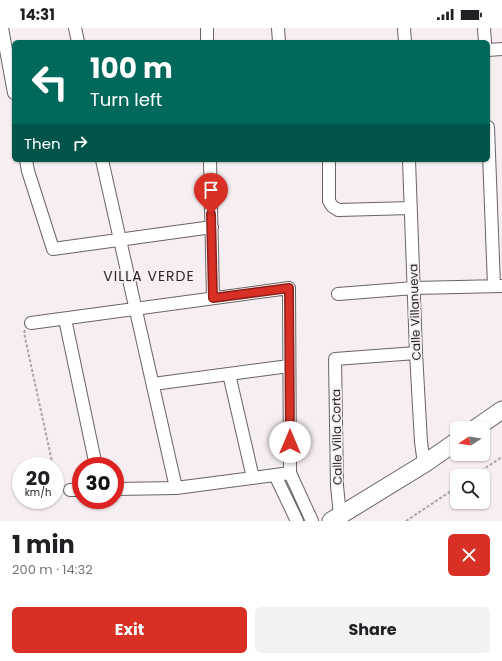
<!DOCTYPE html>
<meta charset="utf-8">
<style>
:root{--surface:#fff;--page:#f2f2f2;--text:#202124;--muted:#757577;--accent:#d93025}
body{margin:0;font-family:Poppins,sans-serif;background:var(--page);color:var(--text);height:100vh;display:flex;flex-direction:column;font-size:15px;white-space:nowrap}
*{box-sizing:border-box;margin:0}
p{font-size:13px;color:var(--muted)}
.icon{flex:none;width:22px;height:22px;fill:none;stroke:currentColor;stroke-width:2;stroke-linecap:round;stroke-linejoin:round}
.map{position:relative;height:493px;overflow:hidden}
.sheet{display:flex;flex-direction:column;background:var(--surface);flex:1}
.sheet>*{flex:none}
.guide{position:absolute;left:12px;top:12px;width:478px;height:122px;border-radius:6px;box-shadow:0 1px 3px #0004;background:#00695c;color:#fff;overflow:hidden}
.needle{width:26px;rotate:258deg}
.tools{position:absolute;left:450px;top:393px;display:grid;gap:8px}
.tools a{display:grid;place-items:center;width:40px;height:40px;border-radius:6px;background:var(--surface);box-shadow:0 1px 3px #0004;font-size:20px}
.speed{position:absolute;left:12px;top:429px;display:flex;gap:8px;font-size:20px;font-weight:700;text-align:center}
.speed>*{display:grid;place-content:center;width:52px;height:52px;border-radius:50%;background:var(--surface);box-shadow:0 1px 3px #0004;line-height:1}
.speed small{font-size:10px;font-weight:400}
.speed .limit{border:6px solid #d22;background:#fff;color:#111}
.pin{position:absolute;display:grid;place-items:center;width:34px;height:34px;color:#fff;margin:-41px -17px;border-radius:50% 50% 50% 0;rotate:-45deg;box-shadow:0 0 4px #0007}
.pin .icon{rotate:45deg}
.me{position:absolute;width:44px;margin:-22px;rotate:0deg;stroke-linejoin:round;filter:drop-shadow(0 0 3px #0008)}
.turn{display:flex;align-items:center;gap:14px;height:84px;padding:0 12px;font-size:18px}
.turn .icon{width:52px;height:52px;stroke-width:2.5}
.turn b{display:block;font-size:28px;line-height:34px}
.then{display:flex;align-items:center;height:38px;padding:0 12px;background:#0003;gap:8px;font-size:15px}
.round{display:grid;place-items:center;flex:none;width:42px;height:42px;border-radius:6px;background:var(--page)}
.headline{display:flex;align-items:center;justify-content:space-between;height:68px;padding:0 12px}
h1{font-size:24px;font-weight:700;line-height:30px}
.primary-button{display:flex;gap:8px;margin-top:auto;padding:8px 12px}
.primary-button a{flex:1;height:46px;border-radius:6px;background:var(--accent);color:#fff;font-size:16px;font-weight:700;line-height:46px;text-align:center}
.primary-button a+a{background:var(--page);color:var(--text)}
.status{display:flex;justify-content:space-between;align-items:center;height:28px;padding:0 20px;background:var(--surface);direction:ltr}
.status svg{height:11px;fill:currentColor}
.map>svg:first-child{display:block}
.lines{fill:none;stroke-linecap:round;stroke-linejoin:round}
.street-casing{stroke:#6a6365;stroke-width:14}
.secondary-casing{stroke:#6a6365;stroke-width:19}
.path{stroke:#aaa4a5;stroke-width:2;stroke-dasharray:3 2;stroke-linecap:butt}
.street{stroke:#fff;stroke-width:12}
.secondary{stroke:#fff;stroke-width:17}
.route-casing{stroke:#8d1f18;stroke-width:10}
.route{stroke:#d93025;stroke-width:7}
.labels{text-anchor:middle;stroke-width:3.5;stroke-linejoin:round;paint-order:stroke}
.street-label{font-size:12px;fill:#2a2728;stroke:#f6eef0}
.quarter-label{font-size:14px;letter-spacing:1px;fill:#2a2728;stroke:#f6eef0}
</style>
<div class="status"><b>14:31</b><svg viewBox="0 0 49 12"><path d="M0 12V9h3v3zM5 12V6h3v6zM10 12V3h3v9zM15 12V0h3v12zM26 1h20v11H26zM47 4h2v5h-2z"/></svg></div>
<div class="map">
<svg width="502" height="493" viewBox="0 0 502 493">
<rect width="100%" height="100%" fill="#f6eef0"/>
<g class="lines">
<defs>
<path id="street" d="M2 0 14 65
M75 0 78 14
M207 0V14
M278 0 279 14
M404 0 405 14
M484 0 485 14
M488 22 502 21
M488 99 494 258
M26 132 28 143 53 221 212 199
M102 132 176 460
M210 132 213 270
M329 132V173L332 178 338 182 411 180
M409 132 416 325 421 414 424 436
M338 266 414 260 502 258
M65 291 96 438
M31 295 289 260 290 445 312 493
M229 346 253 450
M153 356 289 338
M275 447 297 493
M115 461 176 460 290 445
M70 462H81
M340 487 337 458 335 331 416 325"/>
<path id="secondary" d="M476 400 502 382
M331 493 424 436 457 413"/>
</defs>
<use href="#street" class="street-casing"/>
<use href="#secondary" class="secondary-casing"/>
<path class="path" d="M25 302 24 305 53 438
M55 448 59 459
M473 448 502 429
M406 493 457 459"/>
<use href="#street" class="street"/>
<use href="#secondary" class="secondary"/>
</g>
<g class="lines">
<defs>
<path id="route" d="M211 186 213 270 289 260 290 414"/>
</defs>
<use href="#route" class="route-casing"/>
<use href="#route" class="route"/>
</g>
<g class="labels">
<g class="street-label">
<text transform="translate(415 284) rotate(-92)" y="4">Calle Villanueva</text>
<text transform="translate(337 409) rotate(-91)" y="4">Calle Villa Corta</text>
</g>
<g class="quarter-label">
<text x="149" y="253">VILLA VERDE</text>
</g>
</g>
</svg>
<div class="tools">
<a><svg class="needle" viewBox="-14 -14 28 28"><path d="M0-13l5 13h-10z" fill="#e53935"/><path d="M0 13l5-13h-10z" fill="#757577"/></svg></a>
<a><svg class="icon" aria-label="search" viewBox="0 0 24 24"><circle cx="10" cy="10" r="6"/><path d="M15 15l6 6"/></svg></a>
</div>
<div class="speed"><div>20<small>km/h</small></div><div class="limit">30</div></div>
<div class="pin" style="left:211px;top:186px;background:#d93025"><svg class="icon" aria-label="arrive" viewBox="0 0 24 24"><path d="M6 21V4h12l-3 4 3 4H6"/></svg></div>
<svg class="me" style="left:290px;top:414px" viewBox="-20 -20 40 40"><circle r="19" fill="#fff"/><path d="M0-13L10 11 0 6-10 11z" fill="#d93025"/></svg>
<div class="guide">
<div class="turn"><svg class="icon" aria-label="left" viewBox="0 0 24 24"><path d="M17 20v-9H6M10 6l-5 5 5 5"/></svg><div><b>100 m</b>Turn left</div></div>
<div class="then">Then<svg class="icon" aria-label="right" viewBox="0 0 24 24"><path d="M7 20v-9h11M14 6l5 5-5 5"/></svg></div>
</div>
</div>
<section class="sheet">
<div class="headline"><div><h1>1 min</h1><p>200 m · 14:32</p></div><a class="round" style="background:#d93025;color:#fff"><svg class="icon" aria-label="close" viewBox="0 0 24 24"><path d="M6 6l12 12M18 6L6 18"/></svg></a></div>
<div class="primary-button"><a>Exit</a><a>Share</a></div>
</section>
